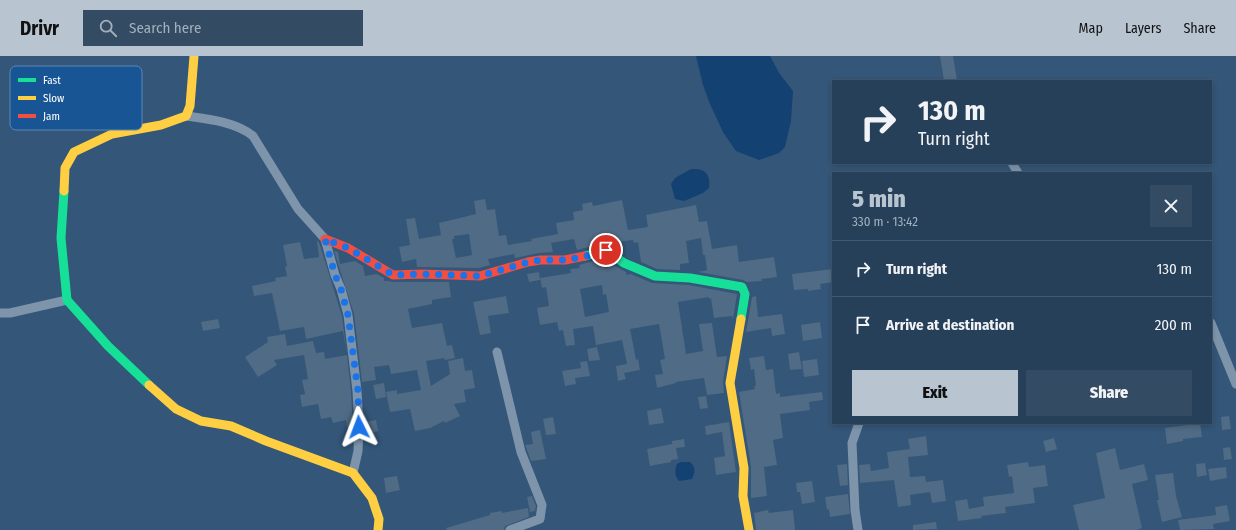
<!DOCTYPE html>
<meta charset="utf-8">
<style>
:root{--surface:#27405a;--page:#334b63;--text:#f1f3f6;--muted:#a4afbb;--line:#435970;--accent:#b8c4d0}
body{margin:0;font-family:"Fira Sans Condensed",sans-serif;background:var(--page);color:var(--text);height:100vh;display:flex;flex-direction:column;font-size:15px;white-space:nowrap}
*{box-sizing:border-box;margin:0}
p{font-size:13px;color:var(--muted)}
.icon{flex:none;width:22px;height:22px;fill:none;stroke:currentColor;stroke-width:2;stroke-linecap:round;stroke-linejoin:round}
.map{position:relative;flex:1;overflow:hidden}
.drawer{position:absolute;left:832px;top:116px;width:380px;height:252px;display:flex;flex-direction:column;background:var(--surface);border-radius:0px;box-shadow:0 2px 6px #0003,0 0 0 1px var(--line)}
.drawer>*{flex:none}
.hud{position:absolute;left:832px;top:24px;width:380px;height:84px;border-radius:0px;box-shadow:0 2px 6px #0003,0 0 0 1px var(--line);background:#27405a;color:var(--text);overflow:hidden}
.pin{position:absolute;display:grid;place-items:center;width:34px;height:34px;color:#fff;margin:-17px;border:2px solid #fff;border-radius:50%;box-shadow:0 1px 4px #0007}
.me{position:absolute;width:44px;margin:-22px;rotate:357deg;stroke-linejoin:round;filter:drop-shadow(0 0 3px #0008)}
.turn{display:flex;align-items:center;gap:14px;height:84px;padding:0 20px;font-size:18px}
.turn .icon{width:52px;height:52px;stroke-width:2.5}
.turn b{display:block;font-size:28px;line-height:34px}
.round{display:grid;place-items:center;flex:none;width:42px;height:42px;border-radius:0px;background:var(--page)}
.summary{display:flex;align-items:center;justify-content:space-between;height:68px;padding:0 20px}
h1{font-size:24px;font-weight:800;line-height:30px;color:var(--accent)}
.primary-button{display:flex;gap:8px;margin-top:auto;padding:8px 20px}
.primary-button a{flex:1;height:46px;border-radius:0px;background:var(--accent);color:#111;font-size:16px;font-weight:800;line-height:46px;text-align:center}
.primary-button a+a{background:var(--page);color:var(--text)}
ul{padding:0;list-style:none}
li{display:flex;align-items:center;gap:12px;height:56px;padding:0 20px;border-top:1px solid var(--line)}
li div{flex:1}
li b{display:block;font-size:15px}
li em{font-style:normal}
header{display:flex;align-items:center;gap:24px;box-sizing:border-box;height:56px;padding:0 20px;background:var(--accent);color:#111}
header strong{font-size:19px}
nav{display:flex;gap:22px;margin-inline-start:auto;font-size:14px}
.search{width:280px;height:36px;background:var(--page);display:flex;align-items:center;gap:10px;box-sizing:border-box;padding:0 14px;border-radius:0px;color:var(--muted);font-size:15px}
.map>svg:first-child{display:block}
.water{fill:#134172}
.building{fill:#4f6b85;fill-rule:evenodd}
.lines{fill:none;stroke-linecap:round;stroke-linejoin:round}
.street{stroke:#7d94ab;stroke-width:9}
.fast{stroke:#16e098;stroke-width:9}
.slow{stroke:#ffcf43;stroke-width:9}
.jam{stroke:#f24e42;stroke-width:9}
.route{stroke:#1a73e8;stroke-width:7;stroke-dasharray:0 12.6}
.key{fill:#185594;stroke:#5d88b4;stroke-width:1}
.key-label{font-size:11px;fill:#fff}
</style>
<header>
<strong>Drivr</strong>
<div class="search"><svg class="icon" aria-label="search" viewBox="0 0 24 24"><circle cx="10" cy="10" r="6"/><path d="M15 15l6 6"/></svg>Search here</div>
<nav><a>Map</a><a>Layers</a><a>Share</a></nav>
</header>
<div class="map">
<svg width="1236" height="474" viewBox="0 0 1236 474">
<rect width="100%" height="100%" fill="#345678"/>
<path class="water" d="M696 0H770L779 17 793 35 791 65 785 91 779 97 759 104 736 95 723 76 710 48 703 29Z
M691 113C704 112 711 117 709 132L703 137 684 145 675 143 671 128 675 122Z
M681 406H690C696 411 695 417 692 423L679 425C674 419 675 414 677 408Z"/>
<path class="building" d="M940 0H953L957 24 944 25Z
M485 143 487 154 495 153 499 180 506 179 508 189 532 185 531 183 558 178 556 167 574 164 573 156 583 154 582 148 592 146 593 150 622 144 628 174 648 171 646 159 696 149 699 166 707 165 712 193 737 189 739 206 774 201 777 221 761 223 762 225 747 226 743 224 698 216 707 214 705 199H703L701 182 686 185 689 207 680 208V214L657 213 641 206 638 186 634 187 633 184 617 186 616 185 604 187 577 194 574 183 551 187 553 196 539 197 515 202 514 198 488 203 490 209 479 212 417 211 416 203 402 206 399 191 410 189 406 163 415 162 419 183 441 179 439 167 476 158 474 145ZM469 178 472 199 456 202 452 183H454V180Z
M317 185H318L320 189 342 260 347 299 343 275 306 283 304 271 280 275 272 237 254 240 252 230 276 225 275 222 287 220 285 211 287 210 283 189 300 186 304 203 319 201Z
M334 195 338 196 340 208 355 205 363 210 365 220 377 218 384 222V225H388L393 226H449L451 241 432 244V248L408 253 412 272 442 267 447 290 452 289 455 302 445 304 444 302 426 305 431 330 450 318 448 305 463 302 465 315 472 314 475 332 464 334 466 346 454 348 460 360 445 367 444 365 430 372 415 375 410 353 390 356 386 336 397 334V338L421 334 417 314 391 318 389 309 374 311 376 324 362 326 354 258Z
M604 202 606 212 615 210 626 216 627 219 631 218 652 227 689 229 737 238 733 263 732 260 714 262 711 242 709 243V241L678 246 686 298 703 295 699 268 712 267 717 301 727 300 723 326 724 337 707 339 704 322 676 326V327L657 332 655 319 663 318 660 304 665 303 659 268 630 273 636 304 638 303 640 314 624 317 626 323 618 325 616 310 627 308 622 284 596 289 593 270 573 273 575 289 566 290 563 274 559 275 557 266 540 269 537 252 549 250 546 231 542 232 540 222 571 217 570 213 580 212 579 209ZM602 229 603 239 606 238 609 256 585 261 580 233Z
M833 213V226L820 228 821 233 808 235V233L794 234 792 218Z
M539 216 540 224 529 226 527 218Z
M506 240 509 257 488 260 491 277 480 279 473 246Z
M756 240 758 261 782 258 785 278 772 280 771 272 746 276 752 241Z
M218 263 220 272 203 275 201 266Z
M820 266 822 282 803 285 801 269Z
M285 278 287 290 313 285 316 297 324 296 325 303 347 299 351 336 353 371 347 372 346 364 333 367 331 361 321 363 318 348 302 351 300 339 305 338 302 324 308 323 304 299 274 304 277 309 258 321 245 301 268 286 267 281Z
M597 291 600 304 589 305 587 293Z
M799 296 802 313 790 314 788 298Z
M764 300 766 314 773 313 776 338 780 337V341L822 336 823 344 809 346 810 354 780 358 783 382 773 384 777 409 764 411 767 440 751 442V411L739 336 755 333 754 330H756L754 313 751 314 749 302Z
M817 303 819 319 804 321 802 305Z
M587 305 590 320 575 322 576 328 565 330 562 315 581 312 580 306Z
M384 327 386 341 376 343 373 329Z
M706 340 708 352 700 353 698 341Z
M661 352 664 367 649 369 647 355Z
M1229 360 1231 373 1222 374 1221 361Z
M553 361 556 378 546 379 543 363Z
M376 364 378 375 365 378V366Z
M729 366 736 416 716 419 714 402 725 400 722 376 706 379 705 370Z
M1188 367H1200L1202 381 1183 383V385L1167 388 1165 372 1188 369Z
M540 374 546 403 531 405 525 389 533 388 531 376Z
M926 380 928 399 908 401 910 421 925 420 926 426 943 424 946 445 932 447 930 436 910 439 911 449 898 451 894 424 860 427 859 409 870 408 871 415 889 412 887 396 910 393 908 383Z
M1054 382 1057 393 1046 396 1043 385Z
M684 383 685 391 676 392 678 403 671 404V406L650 410 647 393 672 388V385Z
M1230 391 1232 403 1224 404 1223 392Z
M1115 392 1120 414 1144 408 1148 424 1132 428 1142 472 1136 474H1079L1073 449 1105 442 1096 397Z
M1028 406 1029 411 1045 409 1048 430 1033 432 1035 447 1005 451 1006 457 981 460 982 462 958 465 955 445 967 443 969 453 984 450 983 441 1014 437 1012 420 1009 421 1007 409Z
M1205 407 1207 419 1197 421 1196 408Z
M847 408 848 429 840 430 837 409Z
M1226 411 1227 422 1210 425 1208 413Z
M1173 417 1176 440 1182 461 1162 466 1157 444H1159L1155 419Z
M397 420 400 434 386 437 384 422Z
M812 425 815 446 802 448 800 436H797L796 427Z
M848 438 850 458 830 461 829 453 827 454 825 441Z
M532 440 536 450 535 455 530 456 527 441Z
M1227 449 1230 465 1213 468 1214 473 1180 474 1178 464 1216 459 1215 451Z
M528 452 529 461 508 469 505 470 504 474H447L446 472 490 459V457L502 455V457Z
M768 454 769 457 793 454 795 474H756L754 457Z
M936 466 937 473 913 474V469Z"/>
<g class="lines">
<path class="street" d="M186 60C208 63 236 66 253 80L298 153 325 183 335 219 341 233 348 259 357 335 359 371 358 395 353 417
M1012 107 1018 117
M0 257H10L67 244
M1211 267 1236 328
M497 296 521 396 542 449 540 463 510 474
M858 474 855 454 852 387 859 367"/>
<path class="fast" d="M64 135 61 182 67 244 108 290 149 329
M585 200 606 194 624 207 655 220 690 222 742 231 745 238 741 263"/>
<path class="slow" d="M64 135 65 112 74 96 112 78 161 69 186 60 190 50 194 0
M741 263 730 327 744 412 743 440 749 474
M149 329 176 353 201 365 231 370 266 385 353 417 372 442 379 463 378 474"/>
<path class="jam" d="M325 183 348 192 393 219 422 218 480 220 528 206 540 204H565L585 200"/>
</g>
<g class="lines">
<path class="route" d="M359 371 358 335 348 259 341 233 335 219 325 183 348 192 393 219 422 218 480 220 528 206 540 204H565L586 200 606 194"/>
</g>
<rect x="10" y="10" width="132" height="64" rx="6" class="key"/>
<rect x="18" y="22" width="18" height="4" fill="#16e098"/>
<rect x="18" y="40" width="18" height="4" fill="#ffcf43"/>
<rect x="18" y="58" width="18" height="4" fill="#f24e42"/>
<g class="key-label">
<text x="43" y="28">Fast</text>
<text x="43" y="46">Slow</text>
<text x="43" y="64">Jam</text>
</g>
</svg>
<div class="pin" style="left:606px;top:194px;background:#d93025"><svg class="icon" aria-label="arrive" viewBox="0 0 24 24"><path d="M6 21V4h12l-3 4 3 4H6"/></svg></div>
<svg class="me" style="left:359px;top:371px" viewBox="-20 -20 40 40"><path d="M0-17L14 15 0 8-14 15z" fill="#1a73e8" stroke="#fff" stroke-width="4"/></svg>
<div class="hud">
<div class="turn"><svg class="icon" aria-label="right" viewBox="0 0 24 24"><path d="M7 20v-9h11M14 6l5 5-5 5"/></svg><div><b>130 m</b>Turn right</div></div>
</div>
<section class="drawer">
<div class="summary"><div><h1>5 min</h1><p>330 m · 13:42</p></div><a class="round"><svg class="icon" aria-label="close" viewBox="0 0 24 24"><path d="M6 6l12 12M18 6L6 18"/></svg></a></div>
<ul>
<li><svg class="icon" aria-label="right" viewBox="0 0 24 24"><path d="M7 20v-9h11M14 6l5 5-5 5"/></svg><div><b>Turn right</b></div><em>130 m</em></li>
<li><svg class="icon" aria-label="arrive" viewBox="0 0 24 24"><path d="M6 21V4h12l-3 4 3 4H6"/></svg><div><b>Arrive at destination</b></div><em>200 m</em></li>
</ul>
<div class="primary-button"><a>Exit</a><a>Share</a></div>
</section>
</div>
